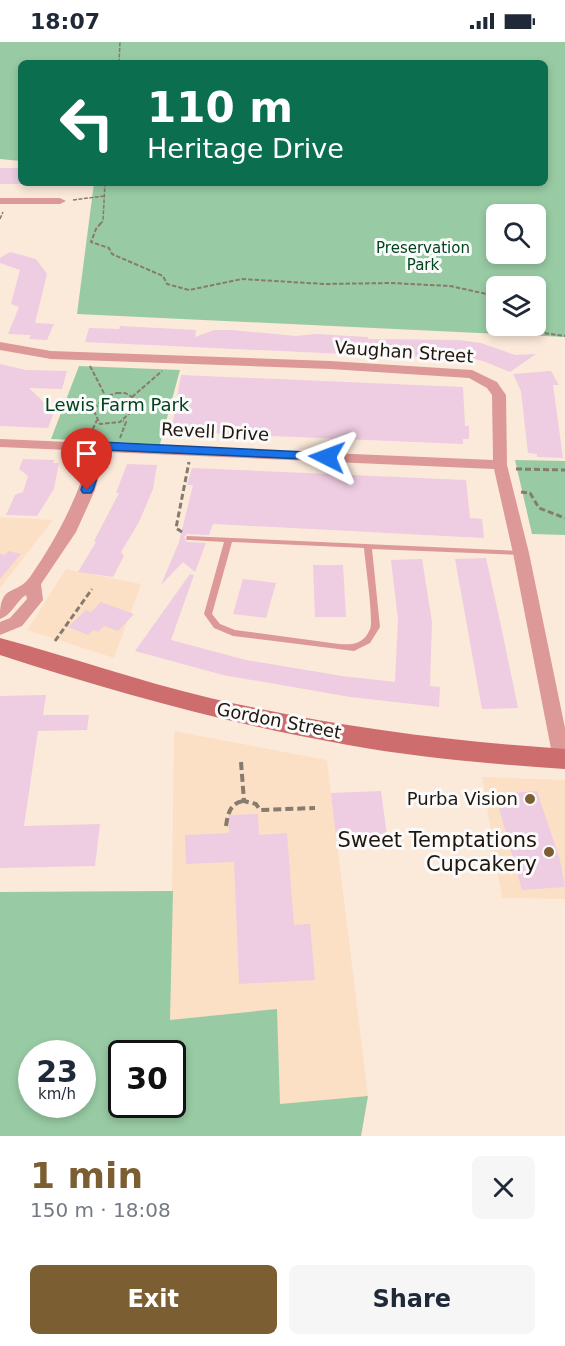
<!DOCTYPE html>
<meta charset="utf-8">
<style>
:root{--surface:#fff;--page:#f6f6f7;--text:#1f2937;--muted:#747a83;--accent:#7b5e32}
body{margin:0;font-family:"DejaVu Sans",sans-serif;background:var(--page);color:var(--text);height:100vh;display:flex;flex-direction:column;font-size:22px;white-space:nowrap}
*{box-sizing:border-box;margin:0}
p{font-size:20px;color:var(--muted)}
.icon{flex:none;width:33px;height:33px;fill:none;stroke:currentColor;stroke-width:2;stroke-linecap:round;stroke-linejoin:round}
.map{position:relative;height:1094px;overflow:hidden}
.side{display:flex;flex-direction:column;background:var(--surface);flex:1}
.side>*{flex:none}
.hud{position:absolute;left:18px;top:18px;width:530px;height:126px;border-radius:9px;box-shadow:0 3px 9px #0003;background:#0b6e4f;color:#fff;overflow:hidden}
.controls{position:absolute;left:486px;top:162px;display:grid;gap:12px}
.controls a{display:grid;place-items:center;width:60px;height:60px;border-radius:9px;background:var(--surface);box-shadow:0 3px 9px #0003;font-size:30px}
.speed{position:absolute;left:18px;top:998px;display:flex;gap:12px;font-size:30px;font-weight:700;text-align:center}
.speed>*{display:grid;place-content:center;width:78px;height:78px;border-radius:50%;background:var(--surface);box-shadow:0 3px 9px #0003;line-height:1}
.speed small{font-size:15px;font-weight:400}
.speed .limit{border:3px solid #111;border-radius:9px;background:#fff;color:#111}
.pin{position:absolute;display:grid;place-items:center;width:51px;height:51px;color:#fff;margin:-62px -26px;border-radius:50% 50% 50% 0;rotate:-45deg;box-shadow:0 0 6px #0007}
.pin .icon{rotate:45deg}
.me{position:absolute;width:66px;margin:-33px;rotate:273deg;stroke-linejoin:round;filter:drop-shadow(0 0 4px #0008)}
.turn{display:flex;align-items:center;gap:21px;height:126px;padding:0 30px;font-size:27px}
.turn .icon{width:78px;height:78px;stroke-width:2.5}
.turn b{display:block;font-size:42px;line-height:51px}
.round{display:grid;place-items:center;flex:none;width:63px;height:63px;border-radius:9px;background:var(--page)}
.summary{display:flex;align-items:center;justify-content:space-between;height:102px;padding:0 30px}
h1{font-size:36px;font-weight:700;line-height:45px;color:var(--accent)}
.cta{display:flex;gap:12px;margin-top:auto;padding:12px 30px}
.cta a{flex:1;height:69px;border-radius:9px;background:var(--accent);color:#fff;font-size:24px;font-weight:700;line-height:69px;text-align:center}
.cta a+a{background:var(--page);color:var(--text)}
.status{display:flex;justify-content:space-between;align-items:center;height:42px;padding:0 30px;background:var(--surface);direction:ltr}
.status svg{height:16px;fill:currentColor}
.map>svg:first-child{display:block}
.built{fill:#fce0c6;fill-rule:evenodd}
.green{fill:#98cba3;fill-rule:evenodd}
.building{fill:#eecce1}
.lines{fill:none;stroke-linecap:round;stroke-linejoin:round}
.path-far3{stroke:#877a6e;stroke-width:1.5;stroke-dasharray:4 1.5;stroke-linecap:butt}
.path-far2{stroke:#877a6e;stroke-width:2;stroke-dasharray:4.5 2;stroke-linecap:butt}
.path-far1{stroke:#877a6e;stroke-width:3;stroke-dasharray:6 3;stroke-linecap:butt}
.path{stroke:#877a6e;stroke-width:4;stroke-dasharray:8 4;stroke-linecap:butt}
.lane{fill:#dc9997;fill-rule:evenodd}
.street{fill:#dc9997;fill-rule:evenodd}
.secondary{fill:#cd6d6d;fill-rule:evenodd}
.route{fill:#1a73e8;stroke:#114b97;stroke-width:1.5}
.poi-dot{fill:#7b5e32;stroke:#fafafa;stroke-width:2}
.labels{text-anchor:middle;stroke-width:6;stroke-linejoin:round;paint-order:stroke}
.far-park-label{font-size:15px;fill:#00431d;stroke:#fafafa}
.street-label{font-size:18px;fill:#20160d;stroke:#fafafa}
.park-label{font-size:18px;fill:#00431d;stroke:#fafafa}
.poi-label{font-size:18px;fill:#20160d;stroke:#fafafa;text-anchor:end}
.near-poi-label{font-size:21px;fill:#20160d;stroke:#fafafa;text-anchor:end}
</style>
<div class="status"><b>18:07</b><svg viewBox="0 0 49 12"><path d="M0 12V9h3v3zM5 12V6h3v6zM10 12V3h3v9zM15 12V0h3v12zM26 1h20v11H26zM47 4h2v5h-2z"/></svg></div>
<div class="map">
<svg width="565" height="1094" viewBox="0 0 565 1094">
<rect width="100%" height="100%" fill="#fbeada"/>
<path class="built" d="M0 475 53 478 0 546Z
M66 527 141 542 114 616 27 588Z
M174 689 327 718 368 1054 361 1094H0V850L172 849ZM32 1011H82V1062H32ZM122 1011H172V1062H122Z
M482 735 565 738V857L502 856Z"/>
<path class="green" d="M0 0H565V295L77 272 94 141H544V21H21V119L0 117ZM536 172V212H496V172ZM496 244H536V284H496Z
M79 324 180 328 160 402 51 397Z
M515 418 565 419V493L532 492Z
M173 849 170 978 277 967 280 1062 368 1054 361 1094H0V850ZM32 1011H82V1062H32ZM122 1011H172V1062H122Z"/>
<path class="building" d="M0 126H21V142H0Z
M10 210 36 217 47 232 35 281 54 282 47 298 29 297 31 293 8 292 19 265 11 262 20 228 0 221V216Z
M120 284 196 288 195 295 214 288H231L296 294 315 292 368 295V297L459 298 481 301 515 313 536 312 510 330 483 319 455 313V316L367 313 85 300 89 286 119 287Z
M0 322 26 328 67 329 62 347 29 346 54 370 48 386 0 384Z
M551 329 559 343H553L563 416 537 415V412L528 411 521 349 513 332Z
M181 333 463 345 465 384H469V397H463V402L177 390 178 385H172Z
M23 417 55 418 53 421H59L54 447 37 474 6 473 15 453 23 450 28 434 19 427Z
M127 422 157 423 153 447 139 480 121 510 124 514 113 535 78 530 96 500 94 499 119 451H116Z
M192 426 466 438 470 476 482 477 484 496 213 482 209 493 187 492 184 495 187 500 206 501 195 530 183 520 161 543 179 500 193 443H187Z
M8 509 21 512 0 537V512L5 513Z
M486 516 501 584 518 666 482 667 455 517Z
M422 517 432 580 430 644 440 645 439 665 350 655 223 633 135 609 190 532 194 533 171 598 246 618 342 634 395 640 398 578 391 518Z
M313 523H343L346 575H315Z
M243 537 276 541 266 576 233 572Z
M101 560 134 572 118 589 104 584 98 590 93 588 88 593 68 585 86 568 91 570Z
M46 653 43 673H89L87 688 38 689 24 784 100 782 95 824 0 826V654Z
M381 749 387 793 336 795 331 751Z
M537 749 560 818 565 845 522 848 495 752Z
M258 772 259 793 287 791 294 883 310 882 315 938 239 942 234 820 186 822 185 793 229 791 228 773Z"/>
<g class="lines">
<path class="path-far3" d="M119 21 120 0
M73 158 104 154
M0 177 3 170
M100 182 103 179 105 141"/>
<path class="path-far2" d="M101 181 96 187 91 200 109 206 112 212 163 234 167 242 189 248 242 237 324 242 391 241 450 244 496 254
M534 284 543 291 565 294
M90 324 106 355
M117 351H125L132 355 135 366 120 380 100 382 94 369C99 359 106 354 117 351Z
M132 355 162 329
M90 393 97 378
M120 396 126 380 123 379"/>
<path class="path-far1" d="M516 427 565 428
M521 450 530 451 539 466 565 476
M182 490 176 486 189 420
M55 599 92 547"/>
<path class="path" d="M241 720 244 759 256 762 260 768 315 766
M226 784C228 771 230 761 244 759"/>
<path class="lane" d="M187 494 521 509 525 511 521 513 372 507 380 585 370 601 354 609 233 594 214 586 204 572 224 500 190 498H187L186 496ZM232 500 364 506C365 519 374 580 370 587 364 602 353 603 339 602L235 588 220 582 212 572Z"/>
<path class="street" d="M0 156H60L66 159 60 162H0Z
M0 300 51 309 330 319 472 328 497 340 506 353 507 423 529 511 565 686V723L555 722 553 717 513 511 494 427 106 410 95 448 76 490 41 542 43 558 22 584 0 593V580L10 576 27 557 26 553C16 559 12 573 0 577 0 540 15 555 30 535 59 493 76 458 92 409L0 405V397L493 418 492 353 487 346 469 336 330 327 51 317 0 308Z"/>
<path class="secondary" d="M0 596C70 615 139 639 210 656 327 683 445 699 565 707V727C492 722 420 716 348 703 229 682 114 650 0 613Z"/>
</g>
<path class="route" d="M101 400 327 411 333 415 327 418 106 408 93 448 91 451H83L81 448 95 404Z"/>
<g class="poi-dot">
<circle cx="530" cy="757" r="6"/>
<circle cx="549" cy="810" r="6"/>
</g>
<g class="labels">
<g class="far-park-label">
<text x="423" y="211">Preservation<tspan x="423" dy="17">Park</tspan></text>
</g>
<g class="street-label">
<text transform="translate(404 310) rotate(4)" y="6">Vaughan Street</text>
<text transform="translate(215 390) rotate(3)" y="6">Revell Drive</text>
<text transform="translate(279 679) rotate(11)" y="6">Gordon Street</text>
</g>
<g class="park-label">
<text x="117" y="369">Lewis Farm Park</text>
</g>
<g class="poi-label">
<text x="518" y="763">Purba Vision</text>
</g>
<g class="near-poi-label">
<text x="537" y="805">Sweet Temptations<tspan x="537" dy="24">Cupcakery</tspan></text>
</g>
</g>
</svg>
<div class="controls">
<a><svg class="icon" aria-label="search" viewBox="0 0 24 24"><circle cx="10" cy="10" r="6"/><path d="M15 15l6 6"/></svg></a>
<a><svg class="icon" aria-label="layers" viewBox="0 0 24 24"><path d="M12 4l9 5-9 5-9-5zM3 14l9 5 9-5"/></svg></a>
</div>
<div class="speed"><div>23<small>km/h</small></div><div class="limit">30</div></div>
<div class="pin" style="left:87px;top:448px;background:#d93025"><svg class="icon" aria-label="arrive" viewBox="0 0 24 24"><path d="M6 21V4h12l-3 4 3 4H6"/></svg></div>
<svg class="me" style="left:327px;top:415px" viewBox="-20 -20 40 40"><path d="M0-17L14 15 0 8-14 15z" fill="#1a73e8" stroke="#fff" stroke-width="4"/></svg>
<div class="hud">
<div class="turn"><svg class="icon" aria-label="left" viewBox="0 0 24 24"><path d="M17 20v-9H6M10 6l-5 5 5 5"/></svg><div><b>110 m</b>Heritage Drive</div></div>
</div>
</div>
<section class="side">
<div class="summary"><div><h1>1 min</h1><p>150 m · 18:08</p></div><a class="round"><svg class="icon" aria-label="close" viewBox="0 0 24 24"><path d="M6 6l12 12M18 6L6 18"/></svg></a></div>
<div class="cta"><a>Exit</a><a>Share</a></div>
</section>
